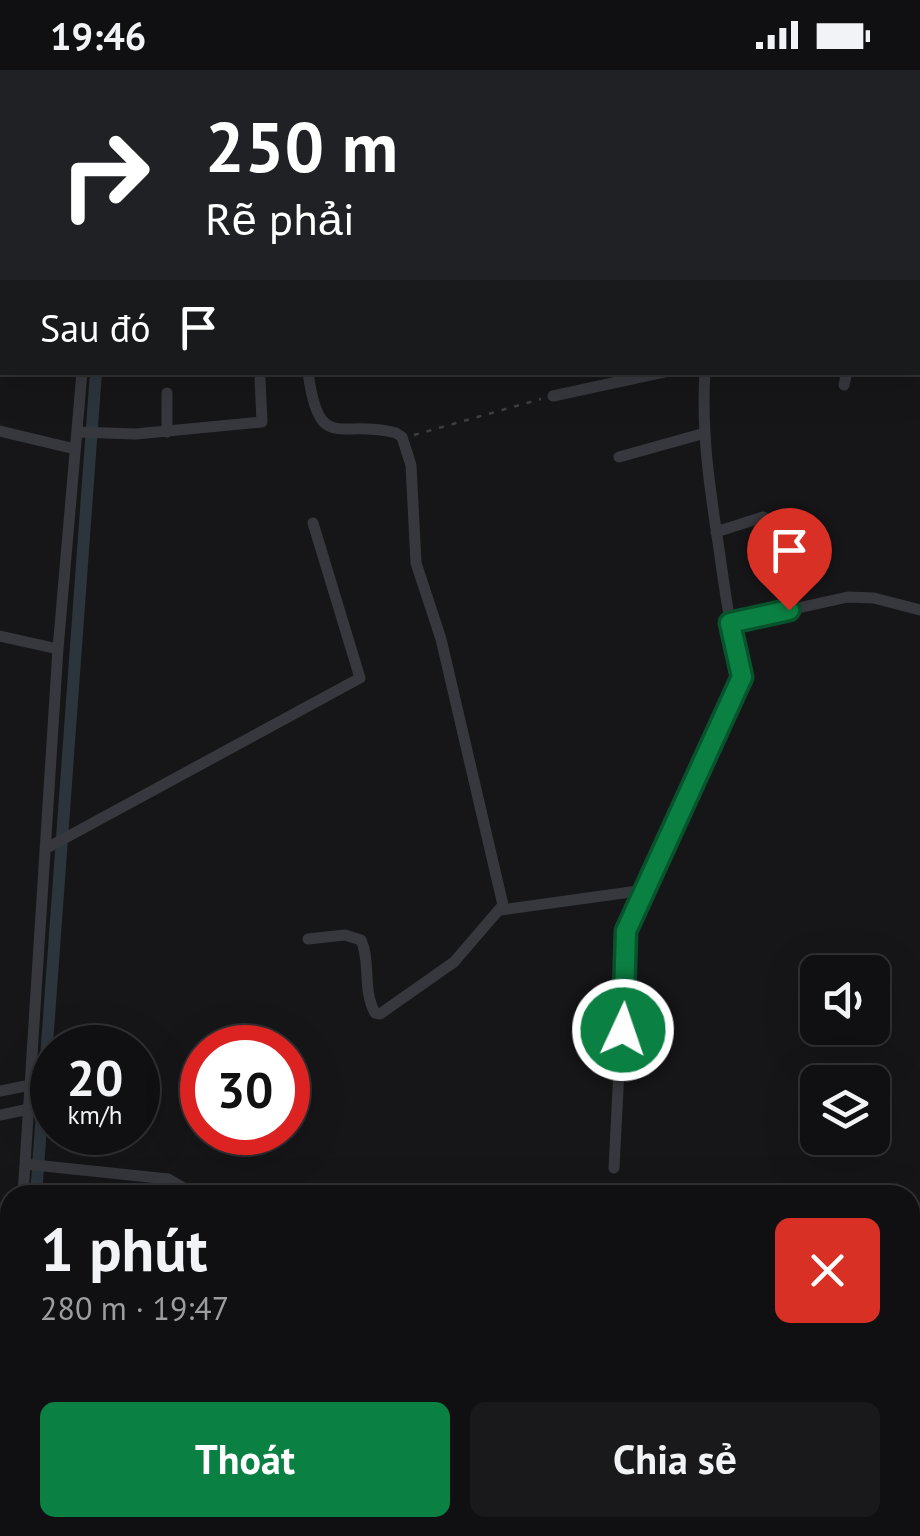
<!DOCTYPE html>
<html lang="vi">
<meta charset="utf-8">
<style>
:root{--surface:#101012;--page:#19191b;--text:#f1f3f6;--muted:#9c9d9f;--line:#303032;--accent:#0b8043}
body{margin:0;font-family:"PT Sans",sans-serif;background:var(--page);color:var(--text);height:100vh;display:flex;flex-direction:column;font-size:38px;white-space:nowrap}
*{box-sizing:border-box;margin:0}
p{font-size:32px;color:var(--muted)}
.icon{flex:none;width:55px;height:55px;fill:none;stroke:currentColor;stroke-width:2;stroke-linecap:round;stroke-linejoin:round}
.map{position:relative;flex:1;overflow:hidden}
.drawer{position:absolute;left:0px;top:1115px;width:920px;height:352px;display:flex;flex-direction:column;background:var(--surface);border-radius:30px 30px 0 0;box-shadow:0 10px 40px #0002,0 0 0 2px var(--line)}
.drawer>*{flex:none}
.hud{position:absolute;left:0px;top:0px;width:920px;height:305px;box-shadow:0 10px 40px #0002,0 0 0 2px var(--line);background:#202124;color:#fff;overflow:hidden}
.tools{position:absolute;left:800px;top:885px;display:grid;gap:20px}
.tools a{display:grid;place-items:center;width:90px;height:90px;border-radius:15px;background:var(--surface);box-shadow:0 10px 40px #0002,0 0 0 2px var(--line);font-size:50px}
.speed{position:absolute;left:30px;top:955px;display:flex;gap:20px;font-size:50px;font-weight:700;text-align:center}
.speed>*{display:grid;place-content:center;width:130px;height:130px;border-radius:50%;background:var(--surface);box-shadow:0 10px 40px #0002,0 0 0 2px var(--line);line-height:1}
.speed small{font-size:25px;font-weight:400}
.speed .limit{border:15px solid #d22;background:#fff;color:#111}
.pin{position:absolute;display:grid;place-items:center;width:85px;height:85px;color:#fff;margin:-102px -42px;border-radius:50% 50% 50% 0;rotate:-45deg;box-shadow:0 0 10px #0007}
.pin .icon{rotate:45deg}
.me{position:absolute;width:110px;margin:-55px;rotate:3deg;stroke-linejoin:round;filter:drop-shadow(0 0 8px #0008)}
.turn{display:flex;align-items:center;gap:35px;height:210px;padding:0 40px;font-size:45px}
.turn .icon{width:130px;height:130px;stroke-width:2.5}
.turn b{display:block;font-size:70px;line-height:85px}
.then{display:flex;align-items:center;height:95px;padding:0 40px;background:#0003;gap:20px;font-size:38px}
.round{display:grid;place-items:center;flex:none;width:105px;height:105px;border-radius:15px;background:var(--page)}
.headline{display:flex;align-items:center;justify-content:space-between;height:170px;padding:0 40px}
h1{font-size:60px;font-weight:700;line-height:75px}
.cta{display:flex;gap:20px;margin-top:auto;padding:20px 40px}
.cta a{flex:1;height:115px;border-radius:15px;background:var(--accent);color:#fff;font-size:40px;font-weight:700;line-height:115px;text-align:center}
.cta a+a{background:var(--page);color:var(--text)}
.status{display:flex;justify-content:space-between;align-items:center;height:70px;padding:0 50px;background:var(--surface);direction:ltr}
.status svg{height:28px;fill:currentColor}
.map>svg:first-child{display:block}
.lines{fill:none;stroke-linecap:round;stroke-linejoin:round}
.canal{stroke:#2c353c;stroke-width:12}
.path{stroke:#3d3f44;stroke-width:2.5;stroke-dasharray:5 8;stroke-linecap:butt}
.minor{stroke:#37383d;stroke-width:11}
.route-casing{stroke:#07532c;stroke-width:25}
.route{stroke:#0b8043;stroke-width:18}
</style>
<div class="status"><b>19:46</b><svg viewBox="0 0 49 12"><path d="M0 12V9h3v3zM5 12V6h3v6zM10 12V3h3v9zM15 12V0h3v12zM26 1h20v11H26zM47 4h2v5h-2z"/></svg></div>
<div class="map">
<svg width="920" height="1466" viewBox="0 0 920 1466">
<rect width="100%" height="100%" fill="#161618"/>
<g class="lines">
<path class="canal" d="M119 2V0
M36 1125 96 302
M14 1466 15 1458"/>
<path class="path" d="M414 365 541 329"/>
<path class="minor" d="M841 0 842 2
M106 2V0
M290 2 291 0
M728 2 729 0
M918 77 920 76
M918 187H920
M844 315 847 302
M553 326 664 302
M0 361 75 379
M77 362 136 364 262 352 260 309
M167 362V323
M619 387 705 363
M716 462 763 447
M730 553 848 527 874 528 920 540
M0 566 58 579
M45 779 360 608 313 453
M501 840 645 820
M308 869 345 865 361 870C371 891 362 919 375 943L380 944 454 892 503 835 441 569 416 493 411 395 402 367 396 363C339 348 319 385 308 302
M0 1021 30 1015
M0 1045 29 1039
M25 1094 168 1109 182 1117 184 1125
M614 1098 626 861 742 607C731 565 725 522 719 479 710 420 701 362 705 302
M23 1125 58 579 82 302
M0 1457 10 1314
M37 1466 38 1458"/>
</g>
<g class="lines">
<defs>
<path id="route" d="M623 960 626 861 742 607 730 553 789 540"/>
</defs>
<use href="#route" class="route-casing"/>
<use href="#route" class="route"/>
</g>
</svg>
<div class="tools">
<a><svg class="icon" aria-label="sound" viewBox="0 0 24 24"><path d="M4 9h4l5-4v14l-5-4H4zM17 9q2 3 0 6"/></svg></a>
<a><svg class="icon" aria-label="layers" viewBox="0 0 24 24"><path d="M12 4l9 5-9 5-9-5zM3 14l9 5 9-5"/></svg></a>
</div>
<div class="speed"><div>20<small>km/h</small></div><div class="limit">30</div></div>
<div class="pin" style="left:789px;top:540px;background:#d93025"><svg class="icon" aria-label="arrive" viewBox="0 0 24 24"><path d="M6 21V4h12l-3 4 3 4H6"/></svg></div>
<svg class="me" style="left:623px;top:960px" viewBox="-20 -20 40 40"><circle r="17" fill="#0b8043" stroke="#fff" stroke-width="3"/><path d="M0-11L8 9 0 5-8 9z" fill="#fff"/></svg>
<div class="hud">
<div class="turn"><svg class="icon" aria-label="right" viewBox="0 0 24 24"><path d="M7 20v-9h11M14 6l5 5-5 5"/></svg><div><b>250 m</b>Rẽ phải</div></div>
<div class="then">Sau đó<svg class="icon" aria-label="arrive" viewBox="0 0 24 24"><path d="M6 21V4h12l-3 4 3 4H6"/></svg></div>
</div>
<section class="drawer">
<div class="headline"><div><h1>1 phút</h1><p>280 m · 19:47</p></div><a class="round" style="background:#d93025;color:#fff"><svg class="icon" aria-label="close" viewBox="0 0 24 24"><path d="M6 6l12 12M18 6L6 18"/></svg></a></div>
<div class="cta"><a>Thoát</a><a>Chia sẻ</a></div>
</section>
</div>
